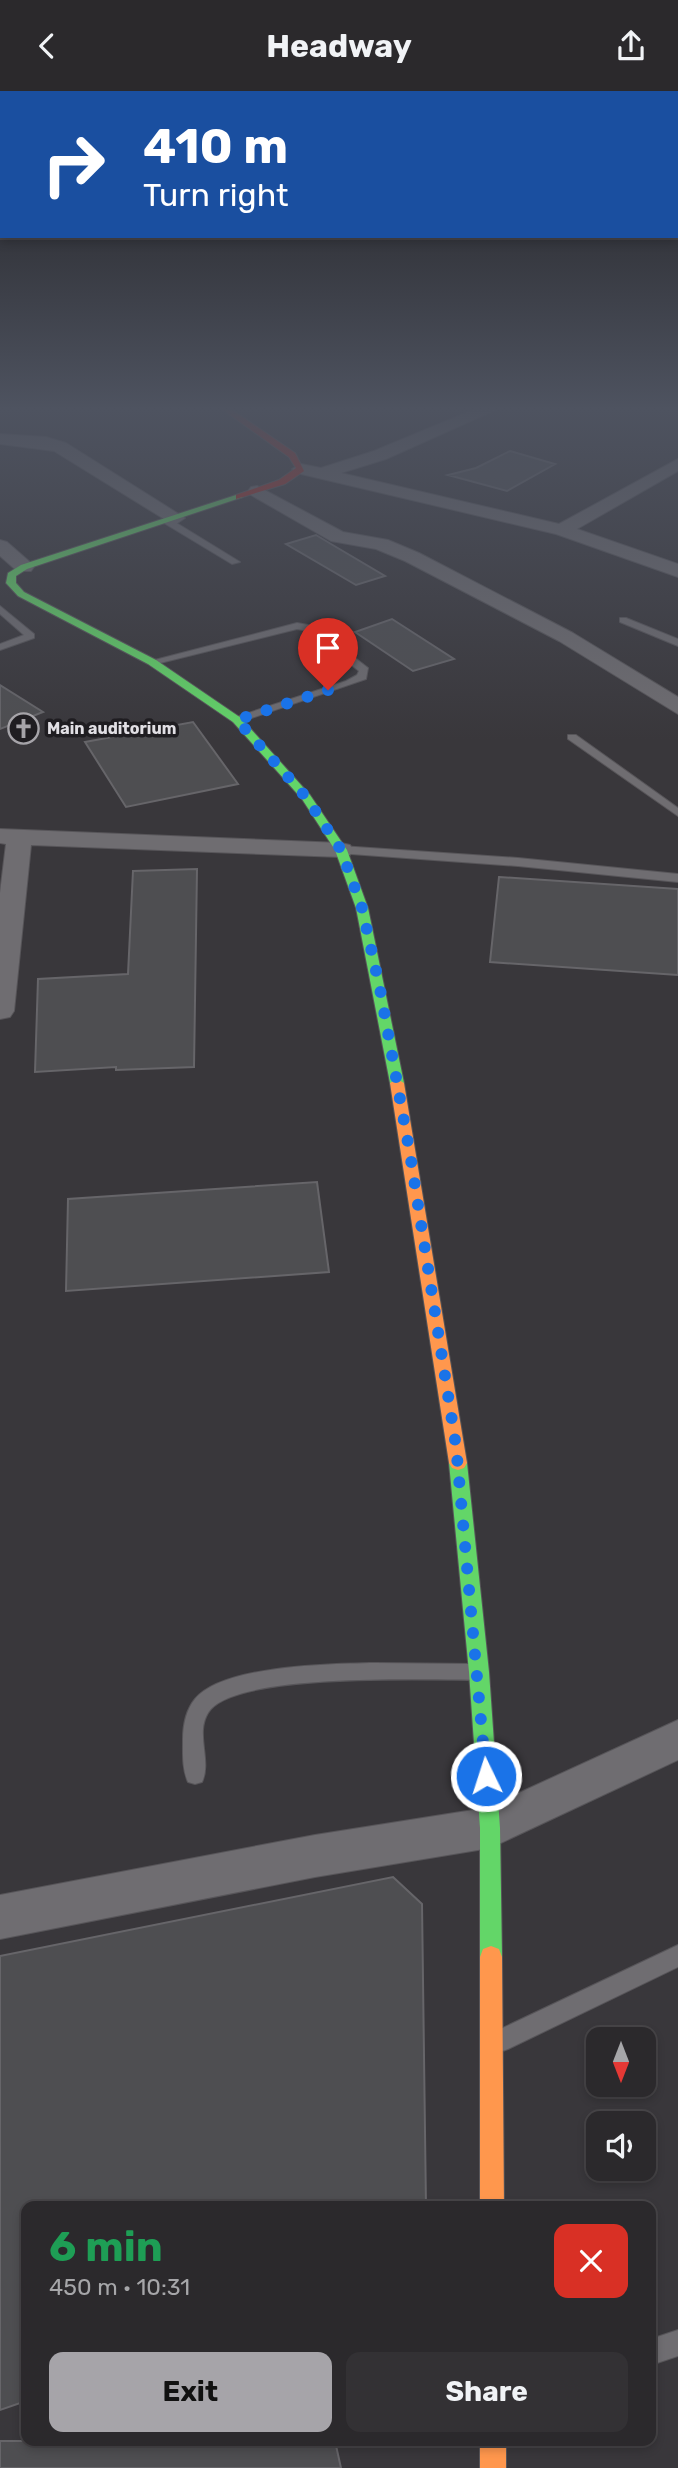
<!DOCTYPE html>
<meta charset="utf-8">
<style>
:root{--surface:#2b292c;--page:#333134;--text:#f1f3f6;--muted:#a6a6a9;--line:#474548;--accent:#a6a4a9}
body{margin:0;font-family:Rubik,sans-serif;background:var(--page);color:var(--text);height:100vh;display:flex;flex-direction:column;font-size:26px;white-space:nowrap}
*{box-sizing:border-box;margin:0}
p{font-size:23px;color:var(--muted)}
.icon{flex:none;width:38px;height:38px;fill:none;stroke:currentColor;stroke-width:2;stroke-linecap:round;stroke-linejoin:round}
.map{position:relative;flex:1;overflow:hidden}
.side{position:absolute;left:21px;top:2110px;width:635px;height:245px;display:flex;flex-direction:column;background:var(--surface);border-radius:14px;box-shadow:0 4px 10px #0003,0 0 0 2px var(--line)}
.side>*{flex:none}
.top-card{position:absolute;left:0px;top:0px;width:679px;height:147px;box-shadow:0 4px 10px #0003,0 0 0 2px var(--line);background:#1a4fa0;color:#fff;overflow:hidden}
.needle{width:46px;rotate:180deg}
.fabs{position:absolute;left:586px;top:1936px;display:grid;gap:14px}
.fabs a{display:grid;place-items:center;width:70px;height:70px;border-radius:14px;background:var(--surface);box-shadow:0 4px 10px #0003,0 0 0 2px var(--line);font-size:35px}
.pin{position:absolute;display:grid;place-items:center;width:60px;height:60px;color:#fff;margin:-72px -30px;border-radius:50% 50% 50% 0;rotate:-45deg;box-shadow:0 0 7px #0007}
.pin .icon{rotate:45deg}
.me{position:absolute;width:77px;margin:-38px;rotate:356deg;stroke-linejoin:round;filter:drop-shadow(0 0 5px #0008)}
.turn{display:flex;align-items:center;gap:24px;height:147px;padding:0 28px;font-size:32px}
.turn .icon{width:91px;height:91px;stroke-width:2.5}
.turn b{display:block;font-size:49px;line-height:60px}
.round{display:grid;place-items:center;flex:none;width:74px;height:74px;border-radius:14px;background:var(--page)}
.overview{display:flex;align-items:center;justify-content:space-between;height:119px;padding:0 28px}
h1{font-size:42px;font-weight:700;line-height:52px;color:#1e9e55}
.primary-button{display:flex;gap:14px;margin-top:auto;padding:14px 28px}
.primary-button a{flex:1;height:80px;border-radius:14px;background:var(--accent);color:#111;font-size:28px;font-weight:700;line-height:80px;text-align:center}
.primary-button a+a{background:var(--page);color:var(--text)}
header{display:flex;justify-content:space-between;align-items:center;height:91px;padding:0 28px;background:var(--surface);font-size:32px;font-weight:700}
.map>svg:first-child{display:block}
.building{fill:#4e4e51;stroke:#666569;stroke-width:2}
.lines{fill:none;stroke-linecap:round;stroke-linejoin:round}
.lane-casing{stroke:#575559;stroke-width:2}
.street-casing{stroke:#575559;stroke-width:2}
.fast-casing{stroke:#575559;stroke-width:2}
.slow-casing{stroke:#575559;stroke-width:2}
.jam-casing{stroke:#575559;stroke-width:2}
.lane{fill:#6f6d71;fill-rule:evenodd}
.street{fill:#6f6d71;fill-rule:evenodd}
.fast{fill:#63d668;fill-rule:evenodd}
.slow{fill:#ff974d;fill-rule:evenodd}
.jam{fill:#b3261e;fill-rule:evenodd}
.route{stroke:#1a73e8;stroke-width:12;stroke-dasharray:0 21.6}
.labels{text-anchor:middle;stroke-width:7;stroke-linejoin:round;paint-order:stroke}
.far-poi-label{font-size:16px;font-weight:bold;fill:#e1dfe4;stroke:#1f1d21;text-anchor:start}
</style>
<header><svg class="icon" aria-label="back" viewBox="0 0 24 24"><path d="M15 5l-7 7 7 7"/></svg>Headway<svg class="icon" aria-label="share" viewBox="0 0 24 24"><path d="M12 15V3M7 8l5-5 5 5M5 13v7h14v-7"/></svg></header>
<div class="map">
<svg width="678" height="2377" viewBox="0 0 678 2377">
<rect width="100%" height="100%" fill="#39373b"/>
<path class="building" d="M510 360 555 373 507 400 448 384 476 377Z
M316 444 331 453 385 485 356 494 286 453Z
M392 528 454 568 413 580 355 541Z
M0 594 43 621 0 638Z
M193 631 238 693 126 716 85 651Z
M197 778 194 976 116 979V976L35 981 38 888 128 883 133 780Z
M499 786 678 798V884L490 871Z
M317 1091 329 1181 66 1200 68 1108Z
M393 1786 422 1813 426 2116H26V2310L0 2319V1865Z
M0 2350H335L341 2377H0Z"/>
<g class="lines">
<defs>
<path id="lane" d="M164 428H170L240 471 232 473 164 432Z
M0 515 34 543V547L0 559V553L24 544 0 523Z
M620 527H626L678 548V555L620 531Z
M297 532 314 535 368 577 366 588 237 632 233 631V627L346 590 357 584 359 580 308 540 297 538 152 574 147 571Z
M568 644H576L678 717V725L568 648Z
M341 755 518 767 678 783V791L518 775 337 762 335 759Z
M375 1572 476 1573 483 1575 486 1581 483 1587 476 1589C429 1589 231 1581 208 1622 195 1643 212 1670 202 1691L195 1693 188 1691C182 1678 183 1662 183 1648 183 1635 186 1619 195 1608 223 1574 332 1573 375 1572Z
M678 1854V1876L508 1958 500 1961 492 1958 489 1950 492 1942Z
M678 2239V2265L651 2274V2248Z"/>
<path id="street" d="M480 316H502L386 368 341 382 559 433 678 368V380L577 438 678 473V486L556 443 301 383 292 378 301 373 321 377 374 360Z
M0 343 46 346 66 352 185 427 176 433 169 431 54 360 0 353Z
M257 395 343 441 388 449 419 462 573 542 678 606V623L559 550 405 470 376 458 331 450 251 404 248 400 251 396Z
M0 449 7 451 31 472 34 476 31 480H17L0 465Z
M0 738 341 752 350 754 353 759 350 764 341 766 31 754 14 920 10 926 0 928V802L6 753 0 752Z
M678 1629V1669L490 1757 315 1786 0 1848V1804L315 1744 486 1717Z"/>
<path id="fast" d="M236 404 243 406 27 478 16 485V492L24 501 156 569 241 627 310 704 347 759 368 817 404 992 402 995H392L390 992 356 817 335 759 302 708 233 631 148 573 18 505 6 492 8 482 21 474Z
M458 1365 464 1367 467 1372 489 1581 500 1737 502 1866 499 1874 491 1877 483 1874 480 1866V1737L469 1581 449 1372 452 1367Z"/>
<path id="slow" d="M397 988 404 992 467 1372 464 1377 458 1379 452 1377 449 1372 390 992Z
M491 1855 499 1858 502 1866 504 2116H480V1866L483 1858Z
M480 2350H506V2377H480Z"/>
<path id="jam" d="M219 316H228L295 362 304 380 285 393 236 408V404L279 389 296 377 289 366Z"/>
</defs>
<use href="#lane" class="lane-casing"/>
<use href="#street" class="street-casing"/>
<use href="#fast" class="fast-casing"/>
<use href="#slow" class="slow-casing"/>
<use href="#jam" class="jam-casing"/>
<use href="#lane" class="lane"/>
<use href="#street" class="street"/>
<use href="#fast" class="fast"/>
<use href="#slow" class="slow"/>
<use href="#jam" class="jam"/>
</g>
<linearGradient id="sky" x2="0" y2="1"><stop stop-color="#1f1e20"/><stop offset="0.49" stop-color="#4e5360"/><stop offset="1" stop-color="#4e5360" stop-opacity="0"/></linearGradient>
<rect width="678" height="649" fill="url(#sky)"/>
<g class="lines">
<path class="route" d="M328 599 237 629 306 706 341 759 362 817 380 898 410 1063 456 1355 486 1685"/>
</g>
<defs>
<symbol id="church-ring" viewBox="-11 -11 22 22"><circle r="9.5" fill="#1f1d21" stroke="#a6a4a9" stroke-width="1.5"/><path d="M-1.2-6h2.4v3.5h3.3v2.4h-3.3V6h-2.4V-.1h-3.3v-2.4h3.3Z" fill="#a6a4a9"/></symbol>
</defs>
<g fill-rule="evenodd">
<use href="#church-ring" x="6" y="620" width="35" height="35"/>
</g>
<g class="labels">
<g class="far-poi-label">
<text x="47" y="643">Main auditorium</text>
</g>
</g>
</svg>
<div class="fabs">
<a><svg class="needle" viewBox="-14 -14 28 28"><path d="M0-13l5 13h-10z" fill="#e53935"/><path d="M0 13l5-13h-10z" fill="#a6a6a9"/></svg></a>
<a><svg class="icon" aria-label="sound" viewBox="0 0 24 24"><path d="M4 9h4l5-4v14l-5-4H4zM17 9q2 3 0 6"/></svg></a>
</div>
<div class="pin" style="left:328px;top:599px;background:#d93025"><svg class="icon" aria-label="arrive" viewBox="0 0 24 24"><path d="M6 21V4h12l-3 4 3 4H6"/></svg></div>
<svg class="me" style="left:486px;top:1685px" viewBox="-20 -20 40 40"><circle r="17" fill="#1a73e8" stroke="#fff" stroke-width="3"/><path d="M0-11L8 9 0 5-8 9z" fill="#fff"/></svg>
<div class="top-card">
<div class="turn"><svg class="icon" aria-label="right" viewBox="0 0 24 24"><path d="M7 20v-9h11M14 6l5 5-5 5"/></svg><div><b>410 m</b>Turn right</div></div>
</div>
<section class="side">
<div class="overview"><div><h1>6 min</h1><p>450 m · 10:31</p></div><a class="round" style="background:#d93025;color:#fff"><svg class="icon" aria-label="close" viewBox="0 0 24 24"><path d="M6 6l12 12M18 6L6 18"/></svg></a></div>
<div class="primary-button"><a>Exit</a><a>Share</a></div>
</section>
</div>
